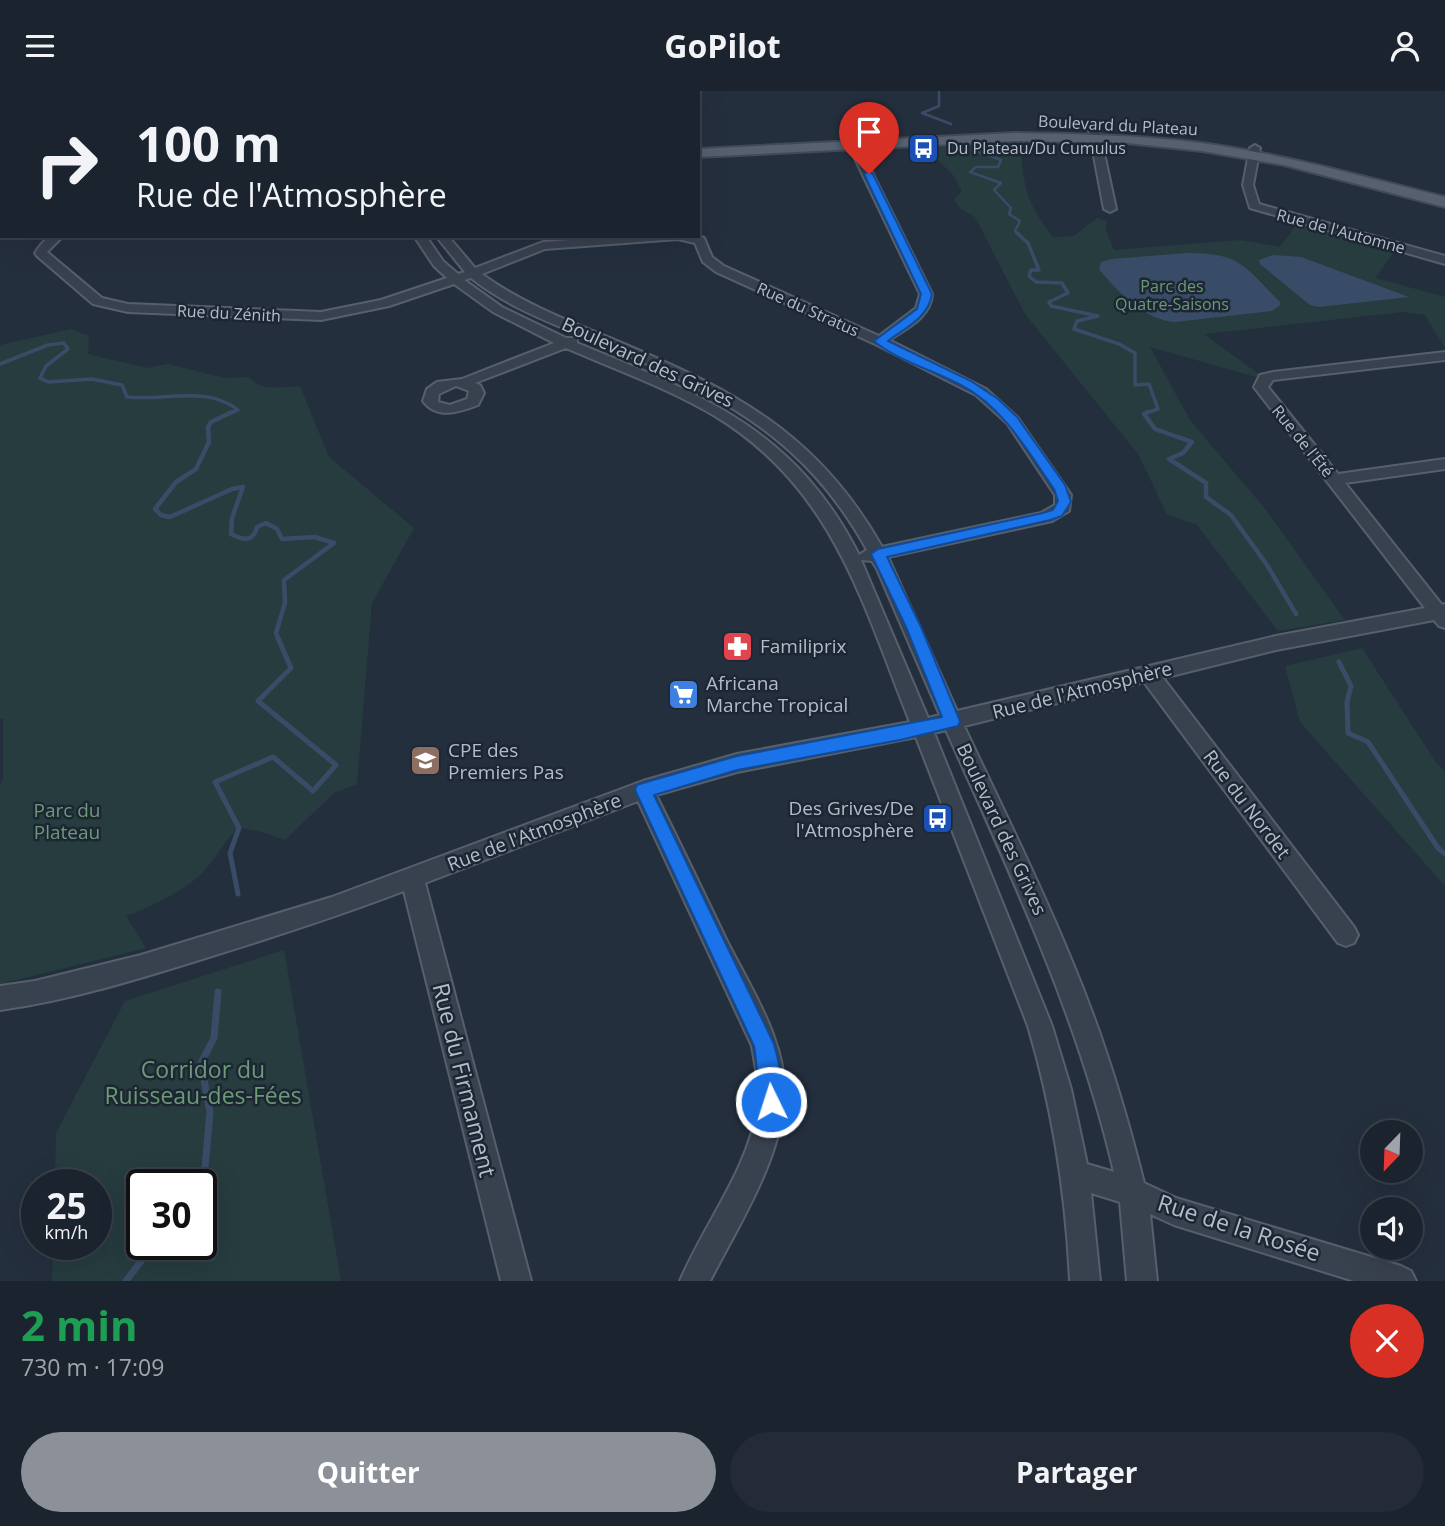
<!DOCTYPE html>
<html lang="fr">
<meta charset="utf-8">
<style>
:root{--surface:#1b232e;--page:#242b36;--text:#f1f3f6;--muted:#a0a4aa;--line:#39404a;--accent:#8c9099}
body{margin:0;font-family:"Open Sans",sans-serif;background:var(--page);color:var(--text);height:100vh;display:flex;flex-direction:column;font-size:26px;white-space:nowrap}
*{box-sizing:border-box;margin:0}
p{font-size:23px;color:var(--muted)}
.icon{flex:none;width:38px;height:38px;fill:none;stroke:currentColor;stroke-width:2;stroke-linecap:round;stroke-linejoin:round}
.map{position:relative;height:1190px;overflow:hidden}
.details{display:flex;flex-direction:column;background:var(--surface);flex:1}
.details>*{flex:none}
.guide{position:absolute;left:0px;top:0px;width:700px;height:147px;box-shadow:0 7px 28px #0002,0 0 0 2px var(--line);background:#1b232e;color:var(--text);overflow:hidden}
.needle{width:46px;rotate:203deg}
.fabs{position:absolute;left:1360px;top:1029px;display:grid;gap:14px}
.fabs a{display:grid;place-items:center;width:63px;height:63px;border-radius:50%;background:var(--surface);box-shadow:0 7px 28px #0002,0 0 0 2px var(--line);font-size:35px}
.speed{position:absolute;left:21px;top:1078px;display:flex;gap:14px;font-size:35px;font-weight:700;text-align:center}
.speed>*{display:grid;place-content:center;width:91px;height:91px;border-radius:50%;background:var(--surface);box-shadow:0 7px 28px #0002,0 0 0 2px var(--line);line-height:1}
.speed small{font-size:18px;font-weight:400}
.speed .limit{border:4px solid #111;border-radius:10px;background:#fff;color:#111}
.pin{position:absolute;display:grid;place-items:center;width:60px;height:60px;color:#fff;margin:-72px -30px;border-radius:50% 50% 50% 0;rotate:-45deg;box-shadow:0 0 7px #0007}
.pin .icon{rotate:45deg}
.me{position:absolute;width:77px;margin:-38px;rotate:356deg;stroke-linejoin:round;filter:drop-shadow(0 0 5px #0008)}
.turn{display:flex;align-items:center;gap:24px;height:147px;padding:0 21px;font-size:32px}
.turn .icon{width:91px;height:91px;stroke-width:2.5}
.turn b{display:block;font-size:49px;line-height:60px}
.round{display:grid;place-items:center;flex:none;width:74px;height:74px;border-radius:37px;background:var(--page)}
.summary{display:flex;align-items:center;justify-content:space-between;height:119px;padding:0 21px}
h1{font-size:42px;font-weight:700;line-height:52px;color:#1e9e55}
.primary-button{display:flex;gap:14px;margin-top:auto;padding:14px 21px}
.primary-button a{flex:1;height:80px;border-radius:42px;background:var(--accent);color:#fff;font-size:28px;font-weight:700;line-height:80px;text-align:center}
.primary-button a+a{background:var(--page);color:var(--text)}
header{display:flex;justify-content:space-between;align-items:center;height:91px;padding:0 21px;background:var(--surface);font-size:32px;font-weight:700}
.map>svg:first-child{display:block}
.green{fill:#263c3f;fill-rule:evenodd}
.water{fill:#394c67}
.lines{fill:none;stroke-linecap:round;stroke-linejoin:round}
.stream-far4{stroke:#394c67;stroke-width:2.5}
.stream-far3{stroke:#394c67;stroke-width:3.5}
.stream-far2{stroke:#394c67;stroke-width:4.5}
.stream-far1{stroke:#394c67;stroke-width:5}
.stream{stroke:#394c67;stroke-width:7}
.minor-casing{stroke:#565f6c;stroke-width:4}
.major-casing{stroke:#414a57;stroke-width:4}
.minor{fill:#38414e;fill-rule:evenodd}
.major{fill:#56606e;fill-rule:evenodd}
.route{fill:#1a73e8;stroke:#114b97;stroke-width:2}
.labels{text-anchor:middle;stroke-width:5;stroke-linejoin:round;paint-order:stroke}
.far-street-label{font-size:16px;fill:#b4bcc9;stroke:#1d2633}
.far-poi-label{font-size:16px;fill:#b4bcc9;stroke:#1d2633;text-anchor:start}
.far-park-label{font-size:16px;fill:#6b9a76;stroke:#1d2633}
.street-label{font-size:19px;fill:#b4bcc9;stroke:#1d2633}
.poi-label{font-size:19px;fill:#b4bcc9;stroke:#1d2633;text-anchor:start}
.park-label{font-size:19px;fill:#6b9a76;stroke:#1d2633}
.near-park-label{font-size:23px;fill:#6b9a76;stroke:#1d2633}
.near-street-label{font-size:23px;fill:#b4bcc9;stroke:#1d2633}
</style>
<header><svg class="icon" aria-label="menu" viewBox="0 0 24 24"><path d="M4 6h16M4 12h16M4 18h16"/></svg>GoPilot<svg class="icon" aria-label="person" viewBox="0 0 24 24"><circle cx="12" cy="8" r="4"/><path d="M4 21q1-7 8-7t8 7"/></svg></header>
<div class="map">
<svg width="1445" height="1190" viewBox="0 0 1445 1190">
<rect width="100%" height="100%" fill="#242f3e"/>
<path class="green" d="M1020 52C1025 100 1024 107 1053 146L1074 145 1097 127 1107 130 1106 139 1114 159 1240 149 1280 156 1300 129 1397 156 1376 187 1445 206V257L1425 224 1402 221 1204 243 1260 284 1256 286 1150 256 1190 329 1267 420 1345 529 1278 540 1197 434 1167 423 1138 363 1025 223 975 126 961 118 954 109 962 100 953 84 925 56Z
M71 238 89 245 88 263 147 277 168 273 225 287 248 286C262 301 281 296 300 295L329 366 414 437 372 512 357 693 334 702 285 749 259 740 239 737C222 752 219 763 205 779 190 797 149 817 126 825L146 857 0 893V695L3 688V628H0V254Z
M1362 557 1435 670 1445 681V795L1300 631 1285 575Z
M284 859 341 1190H52L53 1153H96V1094H55L56 1042 125 910ZM142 1094H201V1153H142Z"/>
<path class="water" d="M1186 162C1241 162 1243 174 1280 211V214L1272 220 1175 231C1147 230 1116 200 1099 178L1101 171 1112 168Z
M1273 164 1301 166 1409 206 1319 216 1310 214 1260 173 1259 169Z"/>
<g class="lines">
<path class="stream-far4" d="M939 0V15L922 22 951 33
M977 60 1001 69 998 76H976L970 81 1001 92 994 99 1011 117 1009 123 1020 130 1015 140 1019 144"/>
<path class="stream-far3" d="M1017 142 1028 152 1039 179H1031L1029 185 1036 191 1062 192 1068 202 1049 211 1051 215 1098 225 1077 230 1074 238 1119 253 1135 262V294L1149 293 1158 318 1144 323
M0 273 48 254 64 252 68 258 46 275 40 287 48 291 92 288 122 294 127 306C164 310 207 294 238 319L229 323"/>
<path class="stream-far2" d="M232 321 211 331 208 336 209 351 196 378 176 391 155 418 161 424 170 426 232 398 243 396 232 427 231 443C243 449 253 452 257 436L266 432 277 438 282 448 315 446 334 452 284 489 285 512 276 542 279 549
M1148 321 1144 323 1155 338 1192 351 1183 362 1169 368 1206 392V406L1231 424 1267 474 1296 523"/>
<path class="stream-far1" d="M1339 571 1351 595 1347 611 1348 642 1368 651 1438 757 1445 763
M238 803 230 762 239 737 215 691 273 666 313 700 336 674 258 610 291 577 278 547"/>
<path class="stream" d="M199 1094 204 1087 210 1021 201 972 214 947 218 901
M126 1190 154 1153"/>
<defs>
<path id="minor" d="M402 0H412V2H402Z
M420 0H430V2H420Z
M1094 36 1099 39 1116 118 1110 121 1104 118 1089 39Z
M847 47 856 49 932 203C931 226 907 237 889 249L986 298 1017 326 1071 404 1069 420 1052 430 888 466 957 620 1276 545 1425 517 1254 296 1260 284 1273 281 1445 261V269L1273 289 1268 296 1338 383 1445 368V378L1345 392 1442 514 1445 513V537L1439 535 1434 529 1276 559 1163 587 1354 836 1358 844 1354 852 1346 855 1338 852 1144 591 964 635C1000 712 1039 789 1071 868 1102 941 1125 1016 1144 1092L1176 1107 1401 1175 1411 1180 1416 1190H1354L1174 1134 1150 1123 1157 1190H1127L1120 1111 1091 1102 1100 1190H1070C1066 1103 1053 1019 1028 935L916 646 737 681 656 704C680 752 703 800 726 848 751 898 790 955 784 1013 777 1075 738 1135 710 1190H680C705 1131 749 1078 758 1013 760 994 755 974 752 955L638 710 425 792 531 1190H501L404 800C341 824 277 845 212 865 142 887 72 909 0 919V895L35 890 141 864 332 806 643 690 737 663 910 631C862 511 833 397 715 325 668 297 616 279 566 257L475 292 480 294 484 302 478 314C460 321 437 329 423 310L427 298 437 291 462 288 554 252 493 221 454 193 389 215 321 229 128 221 93 213 37 165 35 162C43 150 47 145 63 145L47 161 102 207 128 213 321 221 381 209 447 187 434 175 414 145H426L443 170 458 183 465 181 436 145H448L475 177 543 151 624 145H696L704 147 712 166 724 175 879 245 916 217 920 203 846 49ZM678 148 695 152 703 171 716 181 875 253 976 304 1007 332 1055 404V414L1041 422 882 456C817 341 731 298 615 249 569 230 521 212 482 183L545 158ZM471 187C507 216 552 232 594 250 712 300 802 341 867 459L859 464C795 337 700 303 577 252V247H566L502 216 464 189ZM456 295 469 300 467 308 450 314 438 311 439 303ZM861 469 872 470 877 478 940 624 928 627ZM946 639C1011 784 1078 926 1114 1081L1087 1073 1071 998 1052 935 934 642Z
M1255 54 1260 57 1253 94 1259 113 1445 165V173L1250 117 1243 94 1250 57Z
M0 118H2V124H0Z"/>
<path id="major" d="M0 40H2V48H0Z
M1015 42C1077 43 1139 44 1201 52 1284 63 1364 86 1445 106V116L1284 74 1202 60 1127 52 1015 50 698 66V58Z"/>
</defs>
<use href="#minor" class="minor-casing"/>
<use href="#major" class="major-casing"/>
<use href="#minor" class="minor"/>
<use href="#major" class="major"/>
</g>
<path class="route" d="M869 80 873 83 932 203C929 226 905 237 888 250L971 290 998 308 1017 326 1065 394 1071 411 1062 425 1050 429 887 466 921 536 960 630 958 635 900 649 737 679 654 704 774 953C779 973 787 999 779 1018L771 1022 763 1018C756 1001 758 974 754 955L635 699 637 694 643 692 737 665 942 626 906 536 871 463 878 458 1043 422 1053 419 1058 410 1054 398C1027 359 1004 317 961 294 937 281 894 268 874 250L917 218 921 203 864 83Z"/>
<defs>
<symbol id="bus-square" viewBox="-11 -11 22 22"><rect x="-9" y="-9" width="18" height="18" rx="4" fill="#1a4fb4" stroke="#1d2633"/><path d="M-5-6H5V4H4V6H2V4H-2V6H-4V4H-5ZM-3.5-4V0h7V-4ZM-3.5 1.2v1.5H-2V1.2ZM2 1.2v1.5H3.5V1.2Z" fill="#fff"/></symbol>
<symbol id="pharmacy-square" viewBox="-11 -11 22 22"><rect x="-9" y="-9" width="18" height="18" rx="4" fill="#e0444e" stroke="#1d2633"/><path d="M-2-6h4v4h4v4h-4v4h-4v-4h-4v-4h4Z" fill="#fff"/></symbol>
<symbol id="supermarket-square" viewBox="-11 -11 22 22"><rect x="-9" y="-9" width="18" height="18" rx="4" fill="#3f7fe0" stroke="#1d2633"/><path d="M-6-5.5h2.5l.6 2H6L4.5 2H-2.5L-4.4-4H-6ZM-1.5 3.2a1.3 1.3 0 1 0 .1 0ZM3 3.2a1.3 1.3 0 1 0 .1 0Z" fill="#fff"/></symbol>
<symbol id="school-square" viewBox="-11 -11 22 22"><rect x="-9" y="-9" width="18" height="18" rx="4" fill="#8d6e63" stroke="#1d2633"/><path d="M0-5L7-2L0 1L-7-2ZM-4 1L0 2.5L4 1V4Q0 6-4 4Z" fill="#fff"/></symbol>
</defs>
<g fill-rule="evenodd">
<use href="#bus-square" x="906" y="40" width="35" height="35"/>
<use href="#pharmacy-square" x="720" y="538" width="35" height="35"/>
<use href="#supermarket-square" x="666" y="586" width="35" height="35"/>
<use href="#school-square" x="408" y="652" width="35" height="35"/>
<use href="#bus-square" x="920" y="710" width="35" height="35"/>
</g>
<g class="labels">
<g class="far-street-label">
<text transform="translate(1118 34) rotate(3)" y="6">Boulevard du Plateau</text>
<text transform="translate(1341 140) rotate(15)" y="6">Rue de l'Automne</text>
<text transform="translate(808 218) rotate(24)" y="6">Rue du Stratus</text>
<text transform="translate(229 222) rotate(3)" y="6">Rue du Zénith</text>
<text transform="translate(1303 350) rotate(51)" y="6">Rue de l'Été</text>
</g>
<g class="far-poi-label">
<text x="947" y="63">Du Plateau/Du Cumulus</text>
</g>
<g class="far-park-label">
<text x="1172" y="201">Parc des<tspan x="1172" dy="18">Quatre-Saisons</tspan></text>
</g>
<g class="street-label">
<text transform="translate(648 271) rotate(25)" y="7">Boulevard des Grives</text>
<text transform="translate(1082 599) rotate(-14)" y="7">Rue de l'Atmosphère</text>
<text transform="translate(1247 713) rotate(53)" y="7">Rue du Nordet</text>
<text transform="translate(1002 738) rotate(65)" y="7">Boulevard des Grives</text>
<text transform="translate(534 741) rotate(-21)" y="7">Rue de l'Atmosphère</text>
</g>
<g class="poi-label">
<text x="760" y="562">Familiprix</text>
<text x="706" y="599">Africana<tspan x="706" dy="22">Marche Tropical</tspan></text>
<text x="448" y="666">CPE des<tspan x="448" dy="22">Premiers Pas</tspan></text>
<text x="914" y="724" text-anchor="end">Des Grives/De<tspan x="914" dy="22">l'Atmosphère</tspan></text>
</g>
<g class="park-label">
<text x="67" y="726">Parc du<tspan x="67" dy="22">Plateau</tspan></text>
</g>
<g class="near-park-label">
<text x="203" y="987">Corridor du<tspan x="203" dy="26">Ruisseau-des-Fées</tspan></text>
</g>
<g class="near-street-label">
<text transform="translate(464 989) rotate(76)" y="8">Rue du Firmament</text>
<text transform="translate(1239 1137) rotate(18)" y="8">Rue de la Rosée</text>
</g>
</g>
</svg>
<div class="fabs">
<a><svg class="needle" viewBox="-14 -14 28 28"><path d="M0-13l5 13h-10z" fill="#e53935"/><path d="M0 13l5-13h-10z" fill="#a0a4aa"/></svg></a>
<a><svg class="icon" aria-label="sound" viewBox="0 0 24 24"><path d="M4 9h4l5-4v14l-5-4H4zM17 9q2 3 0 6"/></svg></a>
</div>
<div class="speed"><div>25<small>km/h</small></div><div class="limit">30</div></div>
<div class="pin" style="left:869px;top:83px;background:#d93025"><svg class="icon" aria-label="arrive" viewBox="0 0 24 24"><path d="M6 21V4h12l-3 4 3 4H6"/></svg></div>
<svg class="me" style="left:771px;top:1011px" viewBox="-20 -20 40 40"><circle r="17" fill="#1a73e8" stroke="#fff" stroke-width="3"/><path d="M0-11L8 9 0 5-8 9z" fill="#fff"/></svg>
<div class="guide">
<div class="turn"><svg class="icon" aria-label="right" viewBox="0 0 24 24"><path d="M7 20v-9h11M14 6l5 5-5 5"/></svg><div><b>100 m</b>Rue de l'Atmosphère</div></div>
</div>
</div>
<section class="details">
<div class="summary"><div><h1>2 min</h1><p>730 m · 17:09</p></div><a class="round" style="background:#d93025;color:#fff"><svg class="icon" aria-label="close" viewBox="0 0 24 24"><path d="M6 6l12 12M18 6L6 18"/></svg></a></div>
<div class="primary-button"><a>Quitter</a><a>Partager</a></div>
</section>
